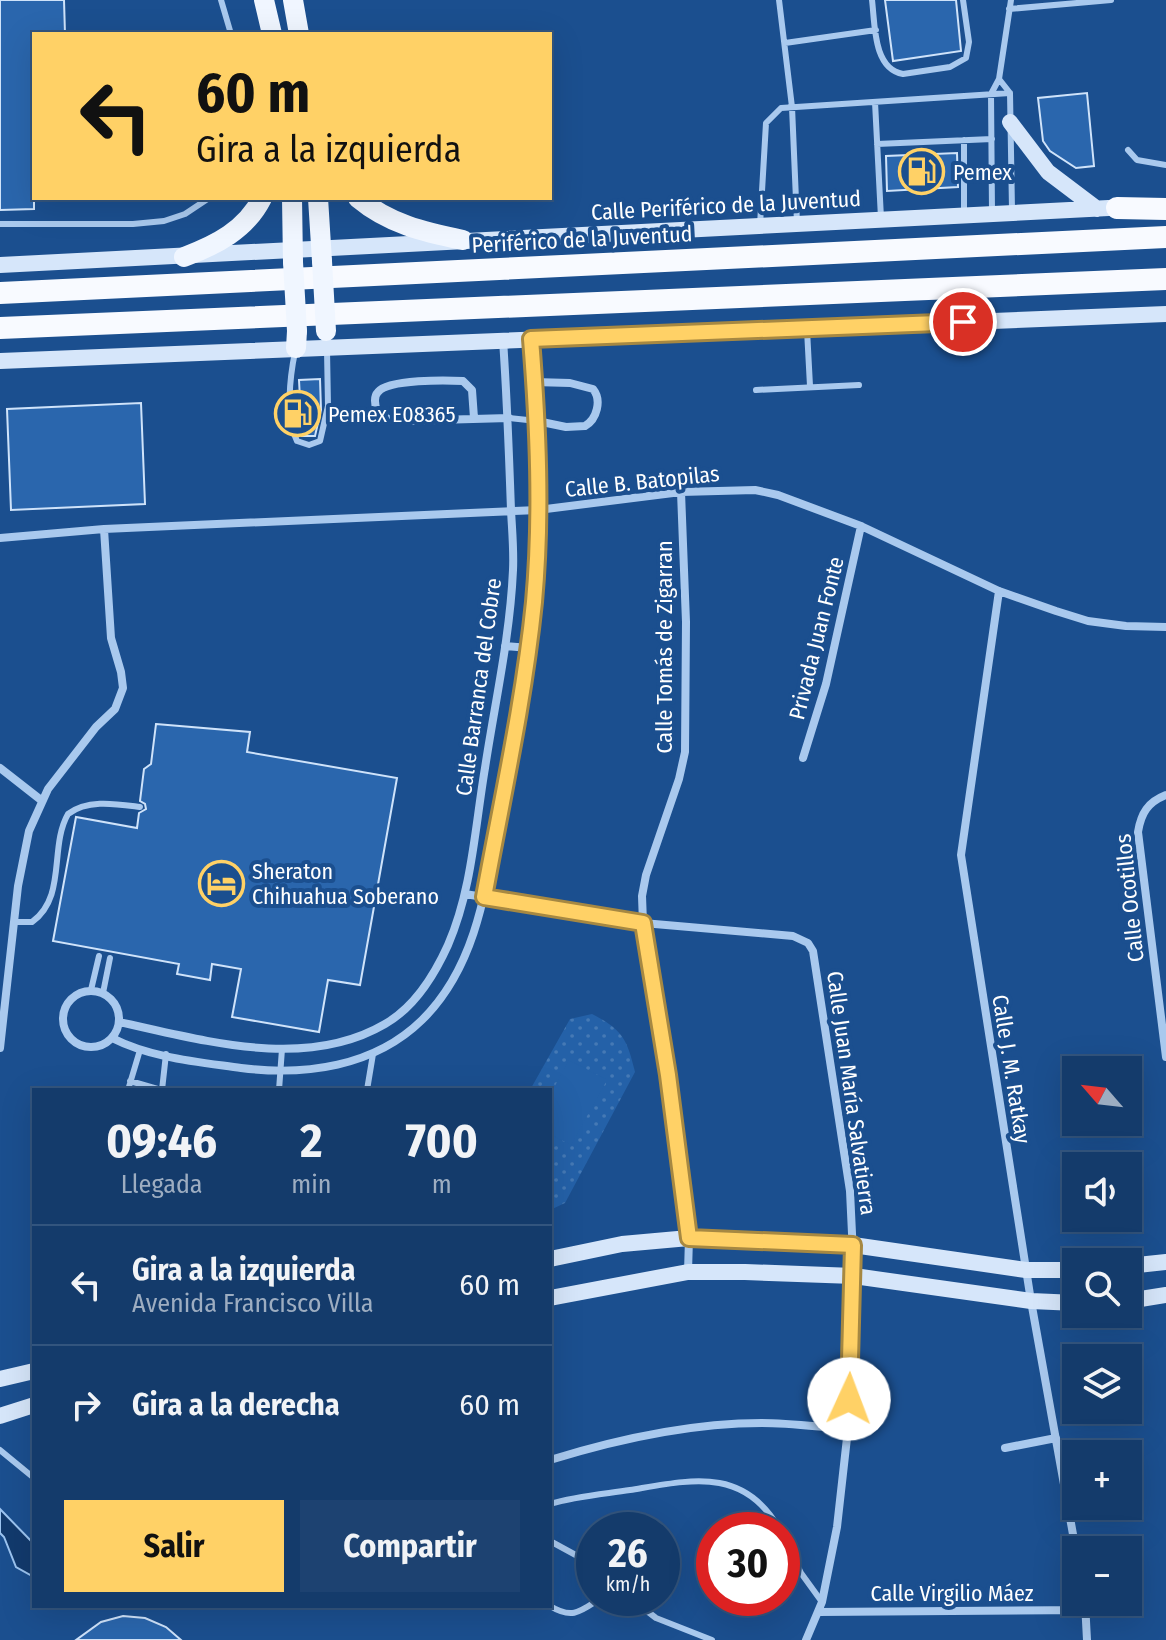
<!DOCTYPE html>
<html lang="es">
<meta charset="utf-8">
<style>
:root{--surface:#143b6b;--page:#1d4271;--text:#f1f3f6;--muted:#9dadc1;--line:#33557e;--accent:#ffd166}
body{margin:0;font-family:"Fira Sans Condensed",sans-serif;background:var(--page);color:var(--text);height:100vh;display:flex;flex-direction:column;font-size:30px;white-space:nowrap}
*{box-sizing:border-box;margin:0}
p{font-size:26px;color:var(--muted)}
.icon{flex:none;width:44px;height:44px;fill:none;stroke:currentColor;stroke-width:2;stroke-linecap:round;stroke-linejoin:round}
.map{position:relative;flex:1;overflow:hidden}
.panel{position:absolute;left:32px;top:1088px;width:520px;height:520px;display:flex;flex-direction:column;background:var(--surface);border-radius:0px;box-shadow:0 8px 32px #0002,0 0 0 2px var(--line)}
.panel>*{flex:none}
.guide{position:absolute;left:32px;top:32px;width:520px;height:168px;border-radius:0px;box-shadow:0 8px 32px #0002,0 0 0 2px var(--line);background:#ffd166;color:#111;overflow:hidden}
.needle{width:52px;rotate:298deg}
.tools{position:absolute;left:1062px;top:1056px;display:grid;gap:16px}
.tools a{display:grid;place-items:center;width:80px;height:80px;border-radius:0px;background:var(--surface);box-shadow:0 8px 32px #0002,0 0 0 2px var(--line);font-size:40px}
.speed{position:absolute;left:576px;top:1512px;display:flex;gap:16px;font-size:40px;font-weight:700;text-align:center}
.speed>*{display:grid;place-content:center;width:104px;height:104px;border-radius:50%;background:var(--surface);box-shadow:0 8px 32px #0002,0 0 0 2px var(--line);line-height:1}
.speed small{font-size:20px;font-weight:400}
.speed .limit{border:12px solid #d22;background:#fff;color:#111}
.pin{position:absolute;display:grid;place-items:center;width:68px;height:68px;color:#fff;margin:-34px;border:4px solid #fff;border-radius:50%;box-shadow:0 2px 8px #0007}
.me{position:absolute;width:88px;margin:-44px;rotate:2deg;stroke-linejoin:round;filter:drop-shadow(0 0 6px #0008)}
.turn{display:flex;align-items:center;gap:28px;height:168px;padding:0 32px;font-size:36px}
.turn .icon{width:104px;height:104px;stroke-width:2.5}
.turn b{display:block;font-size:56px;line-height:68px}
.eta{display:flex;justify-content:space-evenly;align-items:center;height:136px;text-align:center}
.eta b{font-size:48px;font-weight:700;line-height:56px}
.action{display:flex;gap:16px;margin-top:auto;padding:16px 32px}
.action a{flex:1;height:92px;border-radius:0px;background:var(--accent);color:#111;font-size:32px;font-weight:700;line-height:92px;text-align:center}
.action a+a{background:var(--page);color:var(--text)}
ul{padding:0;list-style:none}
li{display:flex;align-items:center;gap:24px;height:120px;padding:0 32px;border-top:2px solid var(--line)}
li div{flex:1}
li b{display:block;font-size:30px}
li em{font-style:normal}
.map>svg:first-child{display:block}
.park{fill:url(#park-dots)}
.garden{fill:#2461a8}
.water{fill:#123a6d;stroke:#9cc4f0;stroke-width:2}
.building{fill:#2a66ad;stroke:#cfe3fa;stroke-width:2}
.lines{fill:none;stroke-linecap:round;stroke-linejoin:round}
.service{stroke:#a9c9ee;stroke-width:6}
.minor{stroke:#a9c9ee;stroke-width:8}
.secondary{stroke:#d6e6fa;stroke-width:16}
.primary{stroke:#f0f6ff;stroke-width:20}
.trunk{stroke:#f8faff;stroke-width:22}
.primary-bridge{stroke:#f0f6ff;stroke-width:20}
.route-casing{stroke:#a68842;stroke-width:20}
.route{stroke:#ffd166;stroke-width:14}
.labels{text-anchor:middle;stroke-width:8;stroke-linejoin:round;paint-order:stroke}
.poi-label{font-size:22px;fill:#fff;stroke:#1b4f8f;text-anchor:start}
.street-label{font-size:22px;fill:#fff;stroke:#1b4f8f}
</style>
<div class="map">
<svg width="1166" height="1640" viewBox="0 0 1166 1640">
<defs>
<pattern id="park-dots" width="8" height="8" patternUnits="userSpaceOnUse" patternTransform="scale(2)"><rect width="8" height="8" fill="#2461a8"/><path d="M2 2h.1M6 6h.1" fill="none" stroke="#4579b5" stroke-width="1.8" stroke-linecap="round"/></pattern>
</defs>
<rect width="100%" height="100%" fill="#1b4f8f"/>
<path class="park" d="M592 1014C623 1030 627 1039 635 1072L565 1203 550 1210V1090H530L570 1019Z"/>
<path class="garden" d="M569 1060 607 1080 571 1145 550 1134V1095Z"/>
<path class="water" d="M0 1509 34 1544V1577L16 1567 4 1537 0 1533Z"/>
<path class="building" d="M0 0H64L65 34H34V209L0 210Z
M885 0H956L961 51 893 61Z
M1087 93 1094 166 1076 168 1050 151 1043 141 1038 98Z
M957 153 958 187 887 191 886 156Z
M320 379 321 410 315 436H302L299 380Z
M141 403 145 504 11 510 7 409Z
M156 724 250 732 247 752 397 778 360 985 328 980 319 1032 232 1017 241 969 212 964 210 980 177 974 179 964 53 941 76 817 137 828 139 813 146 809 145 804 140 801 144 769 151 764Z
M123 1616 145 1618 166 1627 181 1640H76L101 1622Z"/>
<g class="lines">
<path class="service" d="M221 0 231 34
M779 0 792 107 797 223
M872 0C875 24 873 69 903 74L950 67 966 58 969 42 963 0
M1009 9 1111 0
M785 43 876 30
M999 79 1011 0
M875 102 881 218
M964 140V213
M877 144 992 139
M1128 150 1137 160 1166 165
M992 212 991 94 999 79 1010 93 1012 210
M0 224H133L164 221 185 214 209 198
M760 225 766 123 781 108 1010 93
M807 330 810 386
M295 352C290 376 285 418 297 441L309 445 320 441 328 406 327 350
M756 390 859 385
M509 418 537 421
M14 922H32C67 897 49 847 68 814 88 799 116 804 140 807
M91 990 99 956
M103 993 110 958
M130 1081 161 1090
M128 1090 140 1050
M162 1090 166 1054
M279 1090 282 1049
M367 1090 373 1054
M0 1450 34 1478
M550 1504C576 1496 604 1494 630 1490 691 1480 744 1466 780 1530
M782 1534 801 1573 822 1602
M550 1541 594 1565
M630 1598 656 1618 712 1640
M550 1606C573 1620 581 1611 601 1598"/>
<path class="minor" d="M534 382 570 383 593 389C602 400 597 419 585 426L566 427 537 421
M474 418 472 390 463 381C447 380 388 379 378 392 373 397 375 405 377 411L388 419 401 421 509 418
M681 492 686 622 685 752 679 779 646 875 642 896 643 923 668 1075 689 1238 688 1272
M0 538 104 529 538 510 681 492 755 490 778 495 861 526 999 591 1056 611 1088 621 1126 626 1166 627
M999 591 961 855 1031 1301 1076 1551
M505 646 529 648
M803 758 826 684 861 526
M0 768 41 800
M1166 795C1148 802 1141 813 1138 832L1166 1057
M465 894 643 923 793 936 808 943 813 951 850 1191 854 1276 848 1429 837 1527 822 1602 806 1640
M63 1019a28 28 0 1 1 56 0a28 28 0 1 1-56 0Z
M119 1022C203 1040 305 1071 385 1024 415 1007 434 976 448 945 472 890 475 827 485 768 495 702 510 637 513 570 514 550 512 530 511 510 509 453 507 397 503 340
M112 1038C151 1058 199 1062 241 1068 305 1076 374 1067 422 1020 480 963 487 879 501 803 513 736 528 668 534 600 541 513 538 426 531 340
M0 1048 18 886 29 831 48 789 96 727 115 709 123 688 121 672 111 638 104 529
M1005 1448 1056 1438
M550 1460C618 1439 690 1423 762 1423 790 1423 819 1427 848 1429
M1085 1602 1087 1640
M818 1612 1087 1610"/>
<path class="secondary" d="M1010 122 1048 172 1097 209
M0 265 1128 207
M0 361 1166 314
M550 1259 622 1244 689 1238 853 1245 1026 1270H1076
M1128 1266 1166 1262
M550 1298 688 1272H745L854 1276 1031 1301 1076 1303
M1128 1301 1166 1295
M0 1379 34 1371
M0 1416 34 1405"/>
<path class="primary" d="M264 0 272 34
M293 0 299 34
M292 198 293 262
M318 198 322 261
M358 198C389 224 424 232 463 240
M184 257C216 245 246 230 262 198
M296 348 297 331"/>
<path class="trunk" d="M1117 208 1166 209
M0 293 1166 237
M0 328 1166 279"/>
<path class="primary-bridge" d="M322 261 326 331
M293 262 297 331"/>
</g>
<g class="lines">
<defs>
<path id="route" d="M849 1399 853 1245 689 1238 668 1075 643 923 484 897C502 799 524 701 534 602 542 515 538 426 531 339L963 322"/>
</defs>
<use href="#route" class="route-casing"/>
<use href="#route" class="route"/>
</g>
<defs>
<symbol id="fuel-ring" viewBox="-11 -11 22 22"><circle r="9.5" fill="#1b4f8f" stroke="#ffd166" stroke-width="1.5"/><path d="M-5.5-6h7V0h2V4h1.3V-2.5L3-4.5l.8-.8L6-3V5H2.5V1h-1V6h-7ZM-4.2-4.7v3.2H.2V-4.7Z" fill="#ffd166"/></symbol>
<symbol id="hotel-ring" viewBox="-11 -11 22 22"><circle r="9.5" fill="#1b4f8f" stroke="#ffd166" stroke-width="1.5"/><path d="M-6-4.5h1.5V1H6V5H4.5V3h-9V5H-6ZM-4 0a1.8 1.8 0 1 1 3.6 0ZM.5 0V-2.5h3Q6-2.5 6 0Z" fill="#ffd166"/></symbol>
</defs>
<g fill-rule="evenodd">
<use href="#fuel-ring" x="896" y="146" width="51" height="51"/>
<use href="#fuel-ring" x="272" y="388" width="51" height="51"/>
<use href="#hotel-ring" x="196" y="858" width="51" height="51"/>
</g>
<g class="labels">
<g class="poi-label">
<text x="953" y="180">Pemex</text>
<text x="328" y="422">Pemex E08365</text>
<text x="252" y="879">Sheraton<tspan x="252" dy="25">Chihuahua Soberano</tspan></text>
</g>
<g class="street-label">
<text transform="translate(726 205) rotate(-3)" y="8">Calle Periférico de la Juventud</text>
<text transform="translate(582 239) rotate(-3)" y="8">Periférico de la Juventud</text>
<text transform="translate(642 481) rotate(-6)" y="8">Calle B. Batopilas</text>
<text transform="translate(816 638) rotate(-76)" y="8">Privada Juan Fonte</text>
<text transform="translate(664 647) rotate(-90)" y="8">Calle Tomás de Zigarran</text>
<text transform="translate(478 687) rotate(-82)" y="8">Calle Barranca del Cobre</text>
<text transform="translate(1129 898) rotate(-96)" y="8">Calle Ocotillos</text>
<text transform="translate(1012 1069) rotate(81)" y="8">Calle J. M. Ratkay</text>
<text transform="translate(852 1093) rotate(82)" y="8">Calle Juan María Salvatierra</text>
<text x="952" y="1601">Calle Virgilio Máez</text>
</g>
</g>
</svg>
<div class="tools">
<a><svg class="needle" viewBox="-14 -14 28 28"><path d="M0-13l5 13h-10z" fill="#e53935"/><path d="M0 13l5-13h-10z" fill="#9dadc1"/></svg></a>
<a><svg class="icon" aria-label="sound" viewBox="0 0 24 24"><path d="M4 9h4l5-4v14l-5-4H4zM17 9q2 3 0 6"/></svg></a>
<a><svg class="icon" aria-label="search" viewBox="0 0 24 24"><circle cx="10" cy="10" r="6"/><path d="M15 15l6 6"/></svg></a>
<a><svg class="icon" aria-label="layers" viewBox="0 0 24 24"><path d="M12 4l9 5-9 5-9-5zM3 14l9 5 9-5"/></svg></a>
<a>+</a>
<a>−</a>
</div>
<div class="speed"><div>26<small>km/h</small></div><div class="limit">30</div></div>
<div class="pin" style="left:963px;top:322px;background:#d93025"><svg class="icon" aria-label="arrive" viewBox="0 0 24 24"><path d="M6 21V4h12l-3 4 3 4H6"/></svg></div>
<svg class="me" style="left:849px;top:1399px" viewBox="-20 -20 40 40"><circle r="19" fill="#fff"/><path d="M0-13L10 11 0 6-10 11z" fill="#ffd166"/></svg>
<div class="guide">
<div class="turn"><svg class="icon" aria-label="left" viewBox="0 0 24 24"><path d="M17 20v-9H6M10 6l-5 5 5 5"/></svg><div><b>60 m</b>Gira a la izquierda</div></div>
</div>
<section class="panel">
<div class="eta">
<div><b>09:46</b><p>Llegada</p></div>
<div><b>2</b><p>min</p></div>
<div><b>700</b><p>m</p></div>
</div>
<ul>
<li><svg class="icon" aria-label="left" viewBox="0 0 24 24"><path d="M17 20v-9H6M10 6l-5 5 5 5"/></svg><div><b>Gira a la izquierda</b><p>Avenida Francisco Villa</p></div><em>60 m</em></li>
<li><svg class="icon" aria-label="right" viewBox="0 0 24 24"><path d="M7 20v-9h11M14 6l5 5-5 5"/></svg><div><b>Gira a la derecha</b></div><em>60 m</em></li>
</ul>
<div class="action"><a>Salir</a><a>Compartir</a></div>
</section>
</div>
